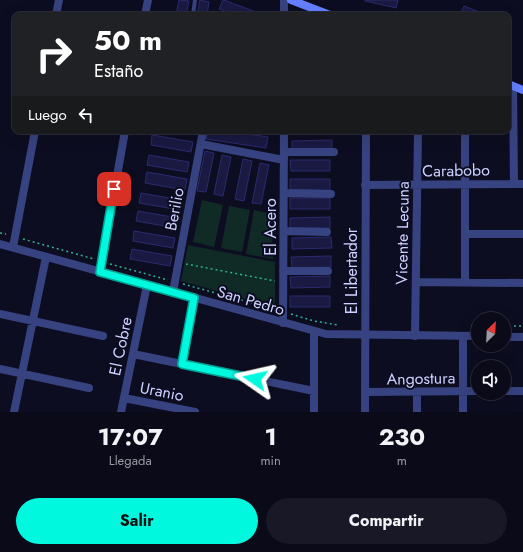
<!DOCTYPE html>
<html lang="es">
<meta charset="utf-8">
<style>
:root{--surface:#0a0a19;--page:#181826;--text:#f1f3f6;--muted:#999aa2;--line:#2a2b38;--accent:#00f8df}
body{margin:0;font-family:Jost,sans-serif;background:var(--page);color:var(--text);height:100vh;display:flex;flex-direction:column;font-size:15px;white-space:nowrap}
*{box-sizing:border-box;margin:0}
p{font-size:13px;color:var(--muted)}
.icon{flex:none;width:22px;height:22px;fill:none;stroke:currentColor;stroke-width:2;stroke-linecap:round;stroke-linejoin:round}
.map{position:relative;height:412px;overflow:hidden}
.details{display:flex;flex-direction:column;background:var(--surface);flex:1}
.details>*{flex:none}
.banner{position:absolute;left:12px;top:12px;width:499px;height:122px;border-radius:8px;box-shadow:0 4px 16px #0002,0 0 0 1px var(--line);background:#202124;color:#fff;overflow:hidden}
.needle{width:26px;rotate:24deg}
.buttons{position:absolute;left:471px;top:312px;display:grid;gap:8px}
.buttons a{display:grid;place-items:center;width:40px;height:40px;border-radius:50%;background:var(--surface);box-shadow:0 4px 16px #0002,0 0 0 1px var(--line);font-size:20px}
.pin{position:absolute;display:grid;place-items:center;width:34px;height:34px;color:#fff;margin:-17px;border-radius:8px;box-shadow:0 2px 6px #0006}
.me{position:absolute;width:44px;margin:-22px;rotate:281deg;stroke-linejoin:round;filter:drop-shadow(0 0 3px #0008)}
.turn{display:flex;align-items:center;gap:14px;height:84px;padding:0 16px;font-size:18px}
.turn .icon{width:52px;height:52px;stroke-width:2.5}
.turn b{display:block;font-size:28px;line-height:34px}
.then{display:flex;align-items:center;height:38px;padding:0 16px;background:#0003;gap:8px;font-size:15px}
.eta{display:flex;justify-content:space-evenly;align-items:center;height:68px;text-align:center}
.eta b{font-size:24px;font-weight:700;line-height:28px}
.action{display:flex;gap:8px;margin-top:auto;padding:8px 16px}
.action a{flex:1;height:46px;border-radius:24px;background:var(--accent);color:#111;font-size:16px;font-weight:700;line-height:46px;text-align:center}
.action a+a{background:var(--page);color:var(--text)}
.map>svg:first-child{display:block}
.green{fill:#102b25}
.building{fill:#191942;stroke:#2a2b6f}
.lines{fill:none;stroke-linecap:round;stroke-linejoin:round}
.path{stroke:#2cb490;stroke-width:1.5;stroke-dasharray:2 3;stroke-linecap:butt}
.service{stroke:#374381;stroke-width:4}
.minor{stroke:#374381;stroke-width:8}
.tertiary{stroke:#374381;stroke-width:8}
.secondary{stroke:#647fff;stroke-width:8}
.route-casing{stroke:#00a191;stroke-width:10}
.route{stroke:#00f8df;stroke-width:7}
.labels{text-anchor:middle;stroke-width:4;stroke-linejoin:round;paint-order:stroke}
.street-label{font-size:16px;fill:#cdd1ff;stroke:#0d0d21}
</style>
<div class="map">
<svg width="523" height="412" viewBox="0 0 523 412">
<rect width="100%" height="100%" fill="#0d0d21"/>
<path class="green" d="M202 200 223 205 214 247 193 242Z
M229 206 250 210 242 252 221 248Z
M254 210 271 214 273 259 246 254Z
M188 245 275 262V307L181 281Z"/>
<path class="building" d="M179 0 189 1 186 15H176Z
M200 0 209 2 207 15H197Z
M223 0H224L264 15H236L219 9Z
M365 0H398L396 8 365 1Z
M464 6 479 12 478 15H460Z
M176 131H195L194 134Z
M208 131H228L268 137 266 148 206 139Z
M293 131H332V132H293Z
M152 135 193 142 191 152 151 145Z
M332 140V151L292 152V141Z
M205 151 214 153 206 192 197 191Z
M149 155 189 162 187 172 147 165Z
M222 155 231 157 223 196 214 194Z
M243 159 252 161 244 201 235 199Z
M290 160H330V171H291Z
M260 163 269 165 261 204 252 203Z
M147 172 187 179 185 190 145 183Z
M290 179H330V190H290Z
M141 193 181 200 180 210 139 203Z
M290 198H330V209H290Z
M138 211 178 218 176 228 136 221Z
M330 217V228H290V218Z
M134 231 175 238 173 248 133 241Z
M331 237 332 248 292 249V238Z
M132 249 172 256 170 266 130 259Z
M331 256V267L292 268 291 257Z
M330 276V287L291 288 290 277Z
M290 296H330V307H290Z"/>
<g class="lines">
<path class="path" d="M0 233 6 234
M23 239 94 259
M110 264 168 280
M186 264 275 281
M183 284 274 309
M291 314 314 321 338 325
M471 326H478
M504 326H523"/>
<path class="service" d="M193 15 195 0"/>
<path class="minor" d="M284 0V15
M56 15 59 0
M145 15 148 0
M513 87 514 184
M465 131V282
M201 144 284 160
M284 152H334
M365 185 523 184
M284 193 331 194
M284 231 327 232
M465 234H523
M13 247 35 131
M283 271H328
M100 272 125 131
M416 282 523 283
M173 292 203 131
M0 314 103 336
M283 323 284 131
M415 336 418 131
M133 354 314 391
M182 364 194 298
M0 369 89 388
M504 391H523
M365 392 478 391
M124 398 195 412
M14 412 46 257
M121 412 147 285
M314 412V332
M365 412 366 131
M417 412V392
M463 412V336"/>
<path class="tertiary" d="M0 244 326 334 478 336
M504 337H523"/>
<path class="secondary" d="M291 0 330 15
M508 84 523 90"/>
</g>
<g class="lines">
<defs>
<path id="route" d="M114 189 100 272 194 298 182 364 255 379"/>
</defs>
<use href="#route" class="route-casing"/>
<use href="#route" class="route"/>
</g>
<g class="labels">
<g class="street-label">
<text transform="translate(456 170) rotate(-1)" y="6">Carabobo</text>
<text transform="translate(174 209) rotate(-79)" y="6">Berilio</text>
<text transform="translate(270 227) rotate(-90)" y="6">El Acero</text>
<text transform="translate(402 233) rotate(-89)" y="6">Vicente Lecuna</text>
<text transform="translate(351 271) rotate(-90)" y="6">El Libertador</text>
<text transform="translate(251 300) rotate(16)" y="6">San Pedro</text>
<text transform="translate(120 346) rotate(-78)" y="6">El Cobre</text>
<text transform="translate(421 378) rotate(-1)" y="6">Angostura</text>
<text transform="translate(162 391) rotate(11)" y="6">Uranio</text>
</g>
</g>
</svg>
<div class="buttons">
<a><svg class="needle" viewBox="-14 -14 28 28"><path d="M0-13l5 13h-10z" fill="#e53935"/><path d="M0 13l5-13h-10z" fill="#999aa2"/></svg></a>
<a><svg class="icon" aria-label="sound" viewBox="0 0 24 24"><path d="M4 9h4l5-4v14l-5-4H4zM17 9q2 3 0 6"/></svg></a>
</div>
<div class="pin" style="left:114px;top:189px;background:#d93025"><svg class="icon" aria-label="arrive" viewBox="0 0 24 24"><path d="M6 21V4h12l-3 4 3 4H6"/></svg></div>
<svg class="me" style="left:255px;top:379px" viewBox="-20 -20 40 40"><path d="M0-17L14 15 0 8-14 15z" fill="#00f8df" stroke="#fff" stroke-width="4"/></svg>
<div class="banner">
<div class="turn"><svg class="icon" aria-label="right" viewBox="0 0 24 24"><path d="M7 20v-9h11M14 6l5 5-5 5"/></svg><div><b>50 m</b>Estaño</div></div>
<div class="then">Luego<svg class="icon" aria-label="left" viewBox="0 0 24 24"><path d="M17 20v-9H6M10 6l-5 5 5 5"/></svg></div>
</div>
</div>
<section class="details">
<div class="eta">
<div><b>17:07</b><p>Llegada</p></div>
<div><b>1</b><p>min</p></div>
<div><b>230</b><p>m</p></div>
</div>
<div class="action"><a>Salir</a><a>Compartir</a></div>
</section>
